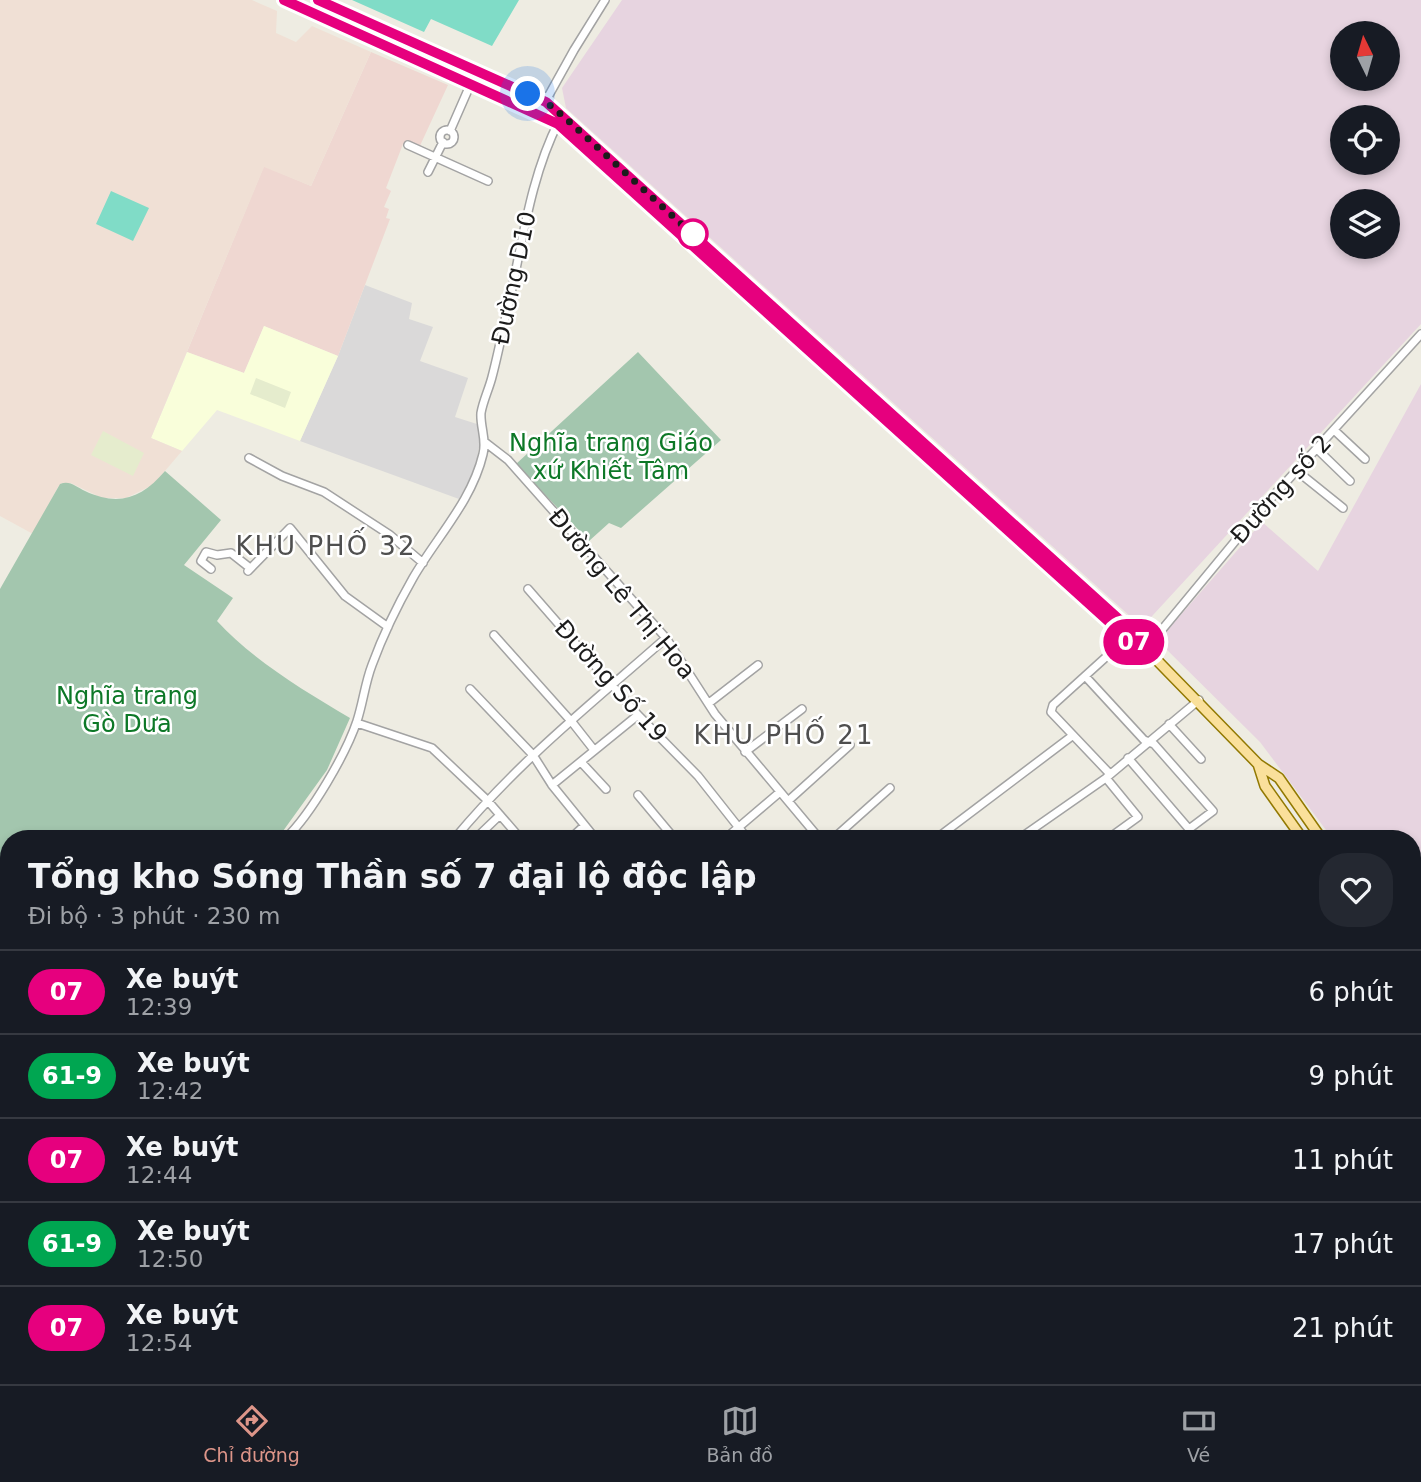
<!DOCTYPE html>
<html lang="vi">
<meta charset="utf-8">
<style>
:root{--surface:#171b24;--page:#242831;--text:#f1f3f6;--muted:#9ea1a6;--line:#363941;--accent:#dd9589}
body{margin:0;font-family:"DejaVu Sans",sans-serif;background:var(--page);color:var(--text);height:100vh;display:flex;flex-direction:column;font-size:26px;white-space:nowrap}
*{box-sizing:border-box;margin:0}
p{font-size:23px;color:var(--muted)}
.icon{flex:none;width:38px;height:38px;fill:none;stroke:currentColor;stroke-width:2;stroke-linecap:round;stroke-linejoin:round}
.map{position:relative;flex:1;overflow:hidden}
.sheet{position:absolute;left:0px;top:830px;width:1421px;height:555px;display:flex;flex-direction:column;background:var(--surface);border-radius:28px 28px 0 0;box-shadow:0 4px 10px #0003}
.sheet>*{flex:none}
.badge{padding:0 14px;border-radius:23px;font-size:24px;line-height:46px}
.needle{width:46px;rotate:355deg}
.controls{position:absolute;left:1330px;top:21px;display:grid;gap:14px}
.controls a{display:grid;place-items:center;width:70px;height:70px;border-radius:50%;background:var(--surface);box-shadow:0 4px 10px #0003;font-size:35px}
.you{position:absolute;width:35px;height:35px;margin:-18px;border:5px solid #fff;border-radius:50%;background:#1a73e8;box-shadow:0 0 0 10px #1a73e833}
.map>.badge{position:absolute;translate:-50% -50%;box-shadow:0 0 0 4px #fff}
.round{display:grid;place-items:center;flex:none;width:74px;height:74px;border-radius:28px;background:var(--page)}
.headline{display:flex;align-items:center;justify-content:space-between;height:119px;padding:0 28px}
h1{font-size:33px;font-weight:700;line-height:52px}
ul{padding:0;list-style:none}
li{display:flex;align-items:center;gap:21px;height:84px;padding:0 28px;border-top:2px solid var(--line)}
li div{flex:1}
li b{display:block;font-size:26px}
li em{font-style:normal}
li .badge{min-width:77px;font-weight:700;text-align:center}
.tab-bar{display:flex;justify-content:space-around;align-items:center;height:98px;border-top:2px solid var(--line);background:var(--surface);font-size:19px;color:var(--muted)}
.tab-bar a{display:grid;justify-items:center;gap:4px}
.tab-bar .selected{color:var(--accent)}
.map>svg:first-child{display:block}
</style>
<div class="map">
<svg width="1421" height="1384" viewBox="0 0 1421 1384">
<rect width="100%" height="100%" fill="#eeece2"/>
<path fill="#dad9d9" d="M365,285L412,303L409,319L433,327L420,361L468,378L455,417L480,425L481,436L475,469L459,499L300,441L338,356Z
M1421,1056V1227L1412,1232V1060Z"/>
<path fill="#efd7d1" d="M371,52L448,85L418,150L403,144L386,188L391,191L384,207L389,209L386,218L390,219L338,356L264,326L244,373L187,352L264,166L311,186Z"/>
<path fill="#e7d4e0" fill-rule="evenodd" d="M622,0H1421V324L1142,627L566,108L562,88ZM1342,33H1388V79H1342ZM1342,117H1388V163H1342ZM1342,201H1388V247H1342Z
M1421,384V911H1412V838H1332L1260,742L1158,641L1262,522L1318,571Z
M952,1376H1211V1384H956Z"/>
<path fill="#f9feda" d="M264,326L338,356L300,441L217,410L182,451L151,438L187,352L244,373Z"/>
<path fill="#f0e0d5" d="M0,0H252L277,11L276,33L296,42L312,26L371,52L311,186L264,167L151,438L182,451L153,485L126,498H102L71,483H62L58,487L33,534L0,516Z"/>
<path fill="#e5eccd" d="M256,378L291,392L285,408L250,394Z
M103,431L144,453L133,476L91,455Z"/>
<path fill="#9ecc97" d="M9,1191V1343L0,1344V1197Z"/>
<path fill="#a3c6ae" d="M638,352L721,440L621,528L609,523L589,541L516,464Z
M165,471L221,520L184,565L233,598L217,621C254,661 303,690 350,718L327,770L278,838H9V1099L0,1110V589L60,484C70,480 76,487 85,491C119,507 142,498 165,471Z"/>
<path fill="#bef8cc" d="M1412,1171L1420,1172L1421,1190L1412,1197Z"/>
<path fill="#80dcc7" d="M352,0H519L492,46L431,19L424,32Z
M111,191L149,208L133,241L96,224Z"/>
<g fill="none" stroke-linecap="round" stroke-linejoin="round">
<defs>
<path id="minor" d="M539,113L574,50L605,0
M440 137a7 7 0 1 1 14 0a7 7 0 1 1-14 0Z
M450,131L471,83
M408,145L488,181
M428,172L443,142
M1334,430L1365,459
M486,443L508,460L666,638L715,714L819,838
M1317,449L1350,481
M249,458L282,476L324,492L390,535L423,563
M1297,471L1343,508
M211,569L201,561L206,552L217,555L231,553L250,568
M248,571L290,528L345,596L388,627
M528,589L638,715L698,776L747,838
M494,635L570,720
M1146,649L1265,505L1421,334
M1085,676L1144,740L1154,744L1213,811L1189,829L1128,758
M470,689L533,755L552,785L595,838
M709,703L758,665
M572,722L594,750
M357,723L432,748L487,800L520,838
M1169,724L1201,759
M745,752L802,709
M581,762L606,789
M1109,773L1051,712L1053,705L1127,638
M1106,778L1138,817L1109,838
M552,785L638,715
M638,795L674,838
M788,801L850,745
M286,838C311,814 346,754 357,721C363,703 365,683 372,665C383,635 397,606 413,578C436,538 472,501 483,454C487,440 480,427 481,413C483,401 489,389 492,377C497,358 501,339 505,320C521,255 528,181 559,121
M455,838C519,761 591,704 666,638
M476,838L500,815
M571,838L584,826
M726,838L780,792
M834,838L890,788
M937,838L1072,736
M1020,838L1106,778L1199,700
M1412,1056L1421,1122
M0,1125L9,1114
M1412,1164L1421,1155
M1412,1200L1421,1196
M1412,1301L1421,1289
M799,1376L804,1384
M951,1376L954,1384
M1214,1376V1384
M615,1384L626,1376
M771,1384L783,1376
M1326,1384L1340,1376"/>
<path id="major" d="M284,0L558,123L1127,638L1141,646
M318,0L546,102L1133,632L1146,649L1258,764L1279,778L1321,838
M1258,764L1265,786L1302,838"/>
<path id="highway" d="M1412,939L1421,936
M1412,958L1421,955
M1412,968L1421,964
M1412,980L1421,977
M1412,989L1421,985
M1412,1004L1421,999
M415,1384L436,1376
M436,1384L455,1376
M465,1384L485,1376
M487,1384L507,1376"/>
</defs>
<use href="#minor" stroke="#a3a3a3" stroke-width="10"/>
<use href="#major" stroke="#927902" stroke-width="12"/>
<use href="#highway" stroke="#d42646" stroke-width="14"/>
<use href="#minor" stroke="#fff" stroke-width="7"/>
<use href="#major" stroke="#fae09b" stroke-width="9"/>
<use href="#highway" stroke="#e48a8d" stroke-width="10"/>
</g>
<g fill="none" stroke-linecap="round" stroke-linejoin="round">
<defs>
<path id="line" d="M284,0L558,124L1127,638L1146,649L1133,632L546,102L318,0"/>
</defs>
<use href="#line" stroke="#fff" stroke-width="16"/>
<use href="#line" stroke="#e6007e" stroke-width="10"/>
<path stroke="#1c1c1c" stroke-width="7" stroke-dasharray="0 12.6" d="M528,94L546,102L563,116L699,240L693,234"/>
</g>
<circle fill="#fff" stroke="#e6007e" stroke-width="3.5" cx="693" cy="234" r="14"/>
<g text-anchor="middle" stroke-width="5" stroke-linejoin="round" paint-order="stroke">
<g font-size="24" fill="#1c1c1c" stroke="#fff">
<text transform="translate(514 278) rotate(-78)" y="8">Đường D10</text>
<text transform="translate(1281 489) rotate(-48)" y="8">Đường số 2</text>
<text transform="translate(622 594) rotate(50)" y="8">Đường Lê Thị Hoa</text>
<text transform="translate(611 681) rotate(48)" y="8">Đường Số 19</text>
</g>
<g font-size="24" fill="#0d7827" stroke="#fff">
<text x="611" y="451">Nghĩa trang Giáo<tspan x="611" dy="28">xứ Khiết Tâm</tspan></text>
<text x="127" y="704">Nghĩa trang<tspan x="127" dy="28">Gò Dưa</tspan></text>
</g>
<g font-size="26" letter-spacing="2" fill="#4f4f4f" stroke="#fff">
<text x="326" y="555">KHU PHỐ 32</text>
<text x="784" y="744">KHU PHỐ 21</text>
</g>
</g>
</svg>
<div class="controls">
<a><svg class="needle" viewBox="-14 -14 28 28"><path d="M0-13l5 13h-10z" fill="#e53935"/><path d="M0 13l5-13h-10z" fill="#9ea1a6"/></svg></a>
<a><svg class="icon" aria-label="locate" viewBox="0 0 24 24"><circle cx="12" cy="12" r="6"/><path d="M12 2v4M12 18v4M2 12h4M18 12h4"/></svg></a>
<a><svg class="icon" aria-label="layers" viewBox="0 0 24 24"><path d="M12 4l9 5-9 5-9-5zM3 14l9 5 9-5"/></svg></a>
</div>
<div class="you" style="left:528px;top:94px"></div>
<b class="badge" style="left:1134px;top:642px;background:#e6007e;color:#fff">07</b>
<section class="sheet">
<div class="headline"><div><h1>Tổng kho Sóng Thần số 7 đại lộ độc lập</h1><p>Đi bộ · 3 phút · 230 m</p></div><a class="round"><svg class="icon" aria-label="heart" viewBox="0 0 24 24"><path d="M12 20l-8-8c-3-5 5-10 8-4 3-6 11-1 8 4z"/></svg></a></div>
<ul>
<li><span class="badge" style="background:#e6007e;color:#fff">07</span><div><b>Xe buýt</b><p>12:39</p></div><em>6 phút</em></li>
<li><span class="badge" style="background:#00a651;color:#fff">61-9</span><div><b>Xe buýt</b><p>12:42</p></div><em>9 phút</em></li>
<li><span class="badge" style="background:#e6007e;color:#fff">07</span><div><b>Xe buýt</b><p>12:44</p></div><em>11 phút</em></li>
<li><span class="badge" style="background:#00a651;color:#fff">61-9</span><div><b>Xe buýt</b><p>12:50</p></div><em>17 phút</em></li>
<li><span class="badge" style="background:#e6007e;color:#fff">07</span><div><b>Xe buýt</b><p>12:54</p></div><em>21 phút</em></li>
</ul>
</section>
</div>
<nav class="tab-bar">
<a class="selected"><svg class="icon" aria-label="directions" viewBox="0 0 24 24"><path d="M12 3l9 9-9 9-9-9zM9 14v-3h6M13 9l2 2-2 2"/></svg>Chỉ đường</a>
<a><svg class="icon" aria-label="map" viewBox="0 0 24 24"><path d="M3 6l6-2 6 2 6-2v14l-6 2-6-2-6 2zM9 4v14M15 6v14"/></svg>Bản đồ</a>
<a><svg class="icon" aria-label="tickets" viewBox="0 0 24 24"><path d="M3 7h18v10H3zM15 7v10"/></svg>Vé</a>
</nav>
